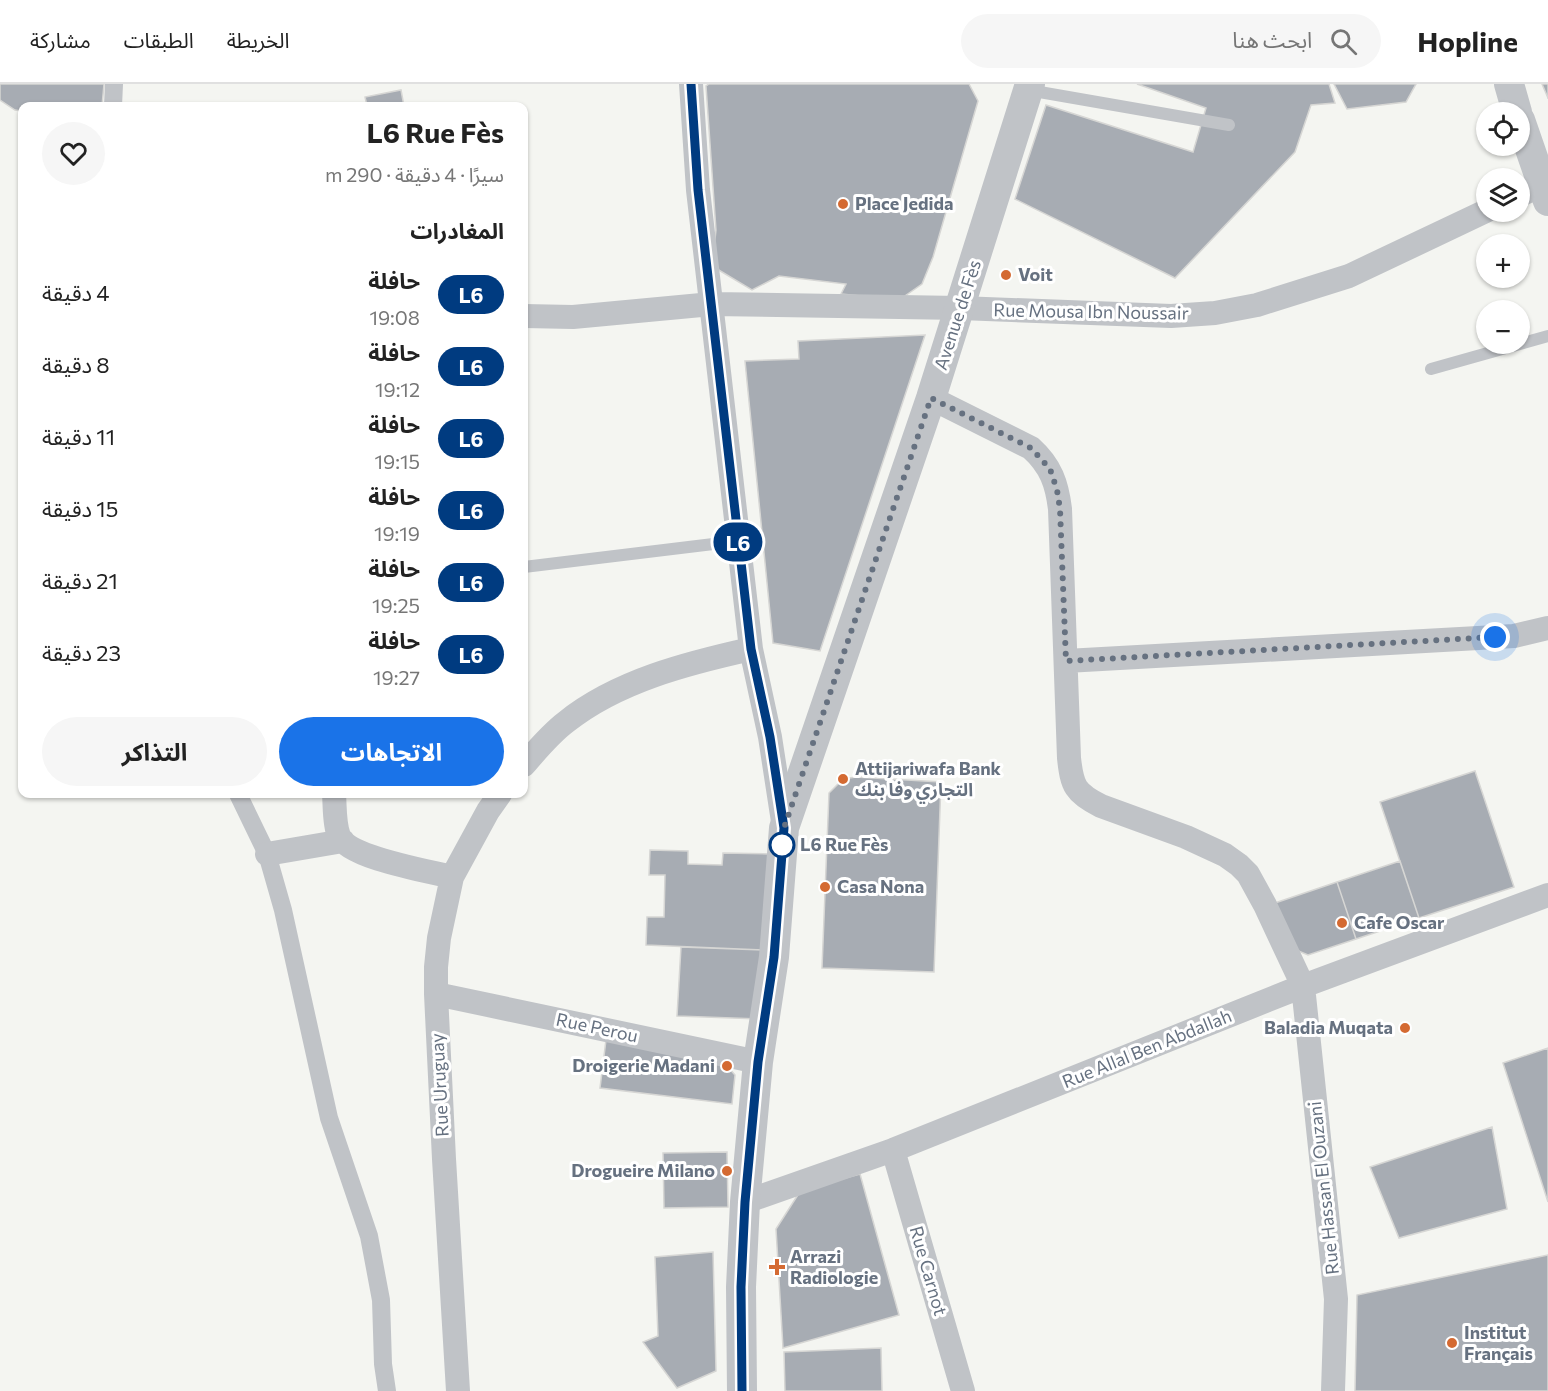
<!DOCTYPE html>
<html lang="ar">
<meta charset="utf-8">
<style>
:root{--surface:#fff;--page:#f6f6f6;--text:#222;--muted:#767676;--line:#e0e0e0;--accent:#1a73e8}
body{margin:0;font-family:Commissioner,"Noto Sans Arabic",sans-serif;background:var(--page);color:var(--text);direction:rtl;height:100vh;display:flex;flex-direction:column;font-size:22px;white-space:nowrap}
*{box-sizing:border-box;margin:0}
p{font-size:20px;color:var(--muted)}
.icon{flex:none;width:33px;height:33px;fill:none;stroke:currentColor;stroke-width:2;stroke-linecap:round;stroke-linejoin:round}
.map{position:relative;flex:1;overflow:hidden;direction:ltr}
.sheet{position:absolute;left:18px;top:18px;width:510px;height:696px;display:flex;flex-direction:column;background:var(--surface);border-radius:12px;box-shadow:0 2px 4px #0004;direction:rtl}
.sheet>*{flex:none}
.badge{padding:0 12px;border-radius:20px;font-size:21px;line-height:39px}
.controls{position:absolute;left:1476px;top:18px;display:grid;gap:12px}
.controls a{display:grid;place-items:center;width:54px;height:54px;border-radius:50%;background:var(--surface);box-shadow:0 2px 4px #0004;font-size:30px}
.you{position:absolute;width:30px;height:30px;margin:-15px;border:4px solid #fff;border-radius:50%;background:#1a73e8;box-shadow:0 0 0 9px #1a73e833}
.map>.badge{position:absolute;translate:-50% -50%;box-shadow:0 0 0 3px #fff}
h2{padding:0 24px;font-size:22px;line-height:54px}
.round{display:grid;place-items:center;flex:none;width:63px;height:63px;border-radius:32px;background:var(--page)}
.overview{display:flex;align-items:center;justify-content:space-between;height:102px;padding:0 24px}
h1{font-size:28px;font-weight:700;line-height:45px}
.button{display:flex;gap:12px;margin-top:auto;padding:12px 24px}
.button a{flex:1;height:69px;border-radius:36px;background:var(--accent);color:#fff;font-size:24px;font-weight:700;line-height:69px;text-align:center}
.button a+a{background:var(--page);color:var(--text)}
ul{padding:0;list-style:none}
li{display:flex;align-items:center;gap:18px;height:72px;padding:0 24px}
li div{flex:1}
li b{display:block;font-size:22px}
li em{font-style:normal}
li .badge{min-width:66px;font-weight:700;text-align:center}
header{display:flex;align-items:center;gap:36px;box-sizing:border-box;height:84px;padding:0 30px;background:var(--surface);border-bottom:2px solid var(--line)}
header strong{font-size:28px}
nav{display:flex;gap:33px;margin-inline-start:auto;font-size:21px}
.search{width:420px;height:54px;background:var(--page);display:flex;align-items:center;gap:15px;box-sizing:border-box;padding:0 21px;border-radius:33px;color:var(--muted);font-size:22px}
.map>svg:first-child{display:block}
</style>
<header>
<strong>Hopline</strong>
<div class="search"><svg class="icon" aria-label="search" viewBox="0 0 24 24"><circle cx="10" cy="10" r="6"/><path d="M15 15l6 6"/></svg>ابحث هنا</div>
<nav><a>الخريطة</a><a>الطبقات</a><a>مشاركة</a></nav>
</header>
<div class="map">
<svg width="1548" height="1307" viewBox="0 0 1548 1307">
<rect width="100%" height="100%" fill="#f4f5f1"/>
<path fill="#a7acb3" stroke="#d6d6d4" stroke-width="1.5" d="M0,0H104L102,22H22V27L15,26L0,16Z
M709,0H969L978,17L933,173L922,200L899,216L841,210L846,200L779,192L752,206L712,182L716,146L706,2Z
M1137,0H1329L1335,19L1311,21L1295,68L1175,194L1015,115L1046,21L1193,68L1206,24Z
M1334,0H1416L1406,18L1347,25Z
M1542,0H1548V15V14Z
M401,6L404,22H367L365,13Z
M925,251L820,567L773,559L745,277L799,275L798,257Z
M1475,687L1514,803L1419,834L1380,718Z
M856,693L941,698L934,888L822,884L829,709L843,695Z
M650,766L688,767V780L722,781L723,769L770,770L763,866L646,861L647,833H664L665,791H649Z
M1400,777L1419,834L1356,855L1337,798Z
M1337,798L1356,855L1308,871L1296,866L1272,820Z
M681,863L763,866L760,935L677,932Z
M606,956L727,982L735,991L732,1020L600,1004Z
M1548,964V1118L1503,979Z
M1492,1043L1507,1125L1399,1154L1370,1083Z
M727,1068L728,1123L664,1124L663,1069Z
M860,1090L899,1231L783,1264L776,1145L801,1106Z
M713,1168L716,1287L677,1304L643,1258L658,1252L655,1173Z
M1548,1171V1307H1355L1357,1211Z
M881,1264L882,1307H785L784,1268Z"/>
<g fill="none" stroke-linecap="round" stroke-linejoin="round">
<path stroke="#c0c3c7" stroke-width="12" d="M1028,6L1229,41
M1431,285L1548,252
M524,483L738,457"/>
<path stroke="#c0c3c7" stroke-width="18" d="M113,22L114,0
M238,710L267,770L283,826L329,1034L369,1152L381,1216L383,1280L387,1307"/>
<path stroke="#c0c3c7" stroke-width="24" d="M691,0L698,106L751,565L770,653L784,744
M1520,111L1548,98
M524,232L573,233L712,220L960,224L1171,232L1215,229L1257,221L1349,192L1486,127
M931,314L1031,364C1051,382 1057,400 1060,425L1069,674C1072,702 1075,709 1101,722L1186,753L1225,771L1239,781L1248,790L1265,821L1303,902L1336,1215L1333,1307
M1066,577L1514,552L1548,544
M524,681C537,666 550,650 566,638C617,597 688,579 751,565
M334,710C335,722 334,740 339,752C349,774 428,787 452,793
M267,770L343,757
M436,910L758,978
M893,1066L963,1307
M745,1118L893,1066L1303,902L1548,811
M458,1307L444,1075L436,910V883L439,854L452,793L488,727L500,710"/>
<path stroke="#c0c3c7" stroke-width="30" d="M1509,0L1517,28
M1520,36L1548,117
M742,1307L741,1203L745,1118L758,978L774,873L784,744L931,314L1030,0"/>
</g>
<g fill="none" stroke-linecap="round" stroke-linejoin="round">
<defs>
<path id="line" d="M691,0L698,106L751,565L770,653L784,744L774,873L758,978L745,1118L741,1203L742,1307"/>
</defs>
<use href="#line" stroke="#fff" stroke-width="14"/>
<use href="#line" stroke="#003b80" stroke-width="9"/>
<path stroke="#667180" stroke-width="6" stroke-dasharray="0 10.8" d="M782,761V767L784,744L931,314L1031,364L1050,385L1057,406L1060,425L1066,577L1495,553"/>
</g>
<g fill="#d46a32" stroke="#fff" stroke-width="2">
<circle cx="843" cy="120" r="6"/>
<circle cx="1006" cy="191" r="6"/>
<circle cx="843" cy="695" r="6"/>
<circle cx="825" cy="803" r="6"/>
<circle cx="1342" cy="839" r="6"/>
<circle cx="1405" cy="944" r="6"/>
<circle cx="727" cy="982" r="6"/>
<circle cx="727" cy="1087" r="6"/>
<path d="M774 1174h6v6h6v6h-6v6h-6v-6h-6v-6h6z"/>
<circle cx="1452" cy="1259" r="6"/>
</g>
<circle fill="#fff" stroke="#003b80" stroke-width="3" cx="782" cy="761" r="12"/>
<g text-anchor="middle" stroke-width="6" stroke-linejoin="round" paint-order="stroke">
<g font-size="18" font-weight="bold" fill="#667180" stroke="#fff" text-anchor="start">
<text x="855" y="126">Place Jedida</text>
<text x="1018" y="197">Voit</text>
<text x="855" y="691">Attijariwafa Bank<tspan x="855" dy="21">التجاري وفا بنك</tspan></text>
<text x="837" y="809">Casa Nona</text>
<text x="1354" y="845">Cafe Oscar</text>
<text x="1393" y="950" text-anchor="end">Baladia Muqata</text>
<text x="715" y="988" text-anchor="end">Droigerie Madani</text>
<text x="715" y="1093" text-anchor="end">Drogueire Milano</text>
<text x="790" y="1179">Arrazi<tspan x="790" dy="21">Radiologie</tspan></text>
<text x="1464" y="1255">Institut<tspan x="1464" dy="21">Français</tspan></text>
</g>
<g font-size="18" fill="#667180" stroke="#fff">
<text transform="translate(1091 228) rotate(1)" y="6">Rue Mousa Ibn Noussair</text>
<text transform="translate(958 231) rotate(-72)" y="6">Avenue de Fès</text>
<text transform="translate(597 944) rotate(12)" y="6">Rue Perou</text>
<text transform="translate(1147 965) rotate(-22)" y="6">Rue Allal Ben Abdallah</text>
<text transform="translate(440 1001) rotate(-93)" y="6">Rue Uruguay</text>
<text transform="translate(1324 1104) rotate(-96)" y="6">Rue Hassan El Ouzani</text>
<text transform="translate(928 1187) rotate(74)" y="6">Rue Carnot</text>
</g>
<g font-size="18" font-weight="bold" fill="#667180" stroke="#fff" text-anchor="start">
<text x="800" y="767">L6 Rue Fès</text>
</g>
</g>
</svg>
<div class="controls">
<a><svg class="icon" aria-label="locate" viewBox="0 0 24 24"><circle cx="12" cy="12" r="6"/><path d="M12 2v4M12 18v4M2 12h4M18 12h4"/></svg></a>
<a><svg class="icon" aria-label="layers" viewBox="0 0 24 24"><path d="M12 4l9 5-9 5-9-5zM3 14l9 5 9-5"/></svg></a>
<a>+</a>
<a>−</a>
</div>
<div class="you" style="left:1495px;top:553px"></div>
<b class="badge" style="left:738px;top:458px;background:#003b80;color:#fff">L6</b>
<section class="sheet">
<div class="overview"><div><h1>L6 Rue Fès</h1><p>سيرًا · 4 دقيقة · 290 m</p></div><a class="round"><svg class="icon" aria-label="heart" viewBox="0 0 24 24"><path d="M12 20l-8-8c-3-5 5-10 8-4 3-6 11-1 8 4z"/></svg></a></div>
<h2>المغادرات</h2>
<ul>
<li><span class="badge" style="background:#003b80;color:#fff">L6</span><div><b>حافلة</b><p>19:08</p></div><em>4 دقيقة</em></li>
<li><span class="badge" style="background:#003b80;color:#fff">L6</span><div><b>حافلة</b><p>19:12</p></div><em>8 دقيقة</em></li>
<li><span class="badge" style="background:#003b80;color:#fff">L6</span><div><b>حافلة</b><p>19:15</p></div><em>11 دقيقة</em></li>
<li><span class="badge" style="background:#003b80;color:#fff">L6</span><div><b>حافلة</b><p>19:19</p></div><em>15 دقيقة</em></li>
<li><span class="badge" style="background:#003b80;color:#fff">L6</span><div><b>حافلة</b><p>19:25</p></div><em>21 دقيقة</em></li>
<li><span class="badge" style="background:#003b80;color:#fff">L6</span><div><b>حافلة</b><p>19:27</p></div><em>23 دقيقة</em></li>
</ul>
<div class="button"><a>الاتجاهات</a><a>التذاكر</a></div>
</section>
</div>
